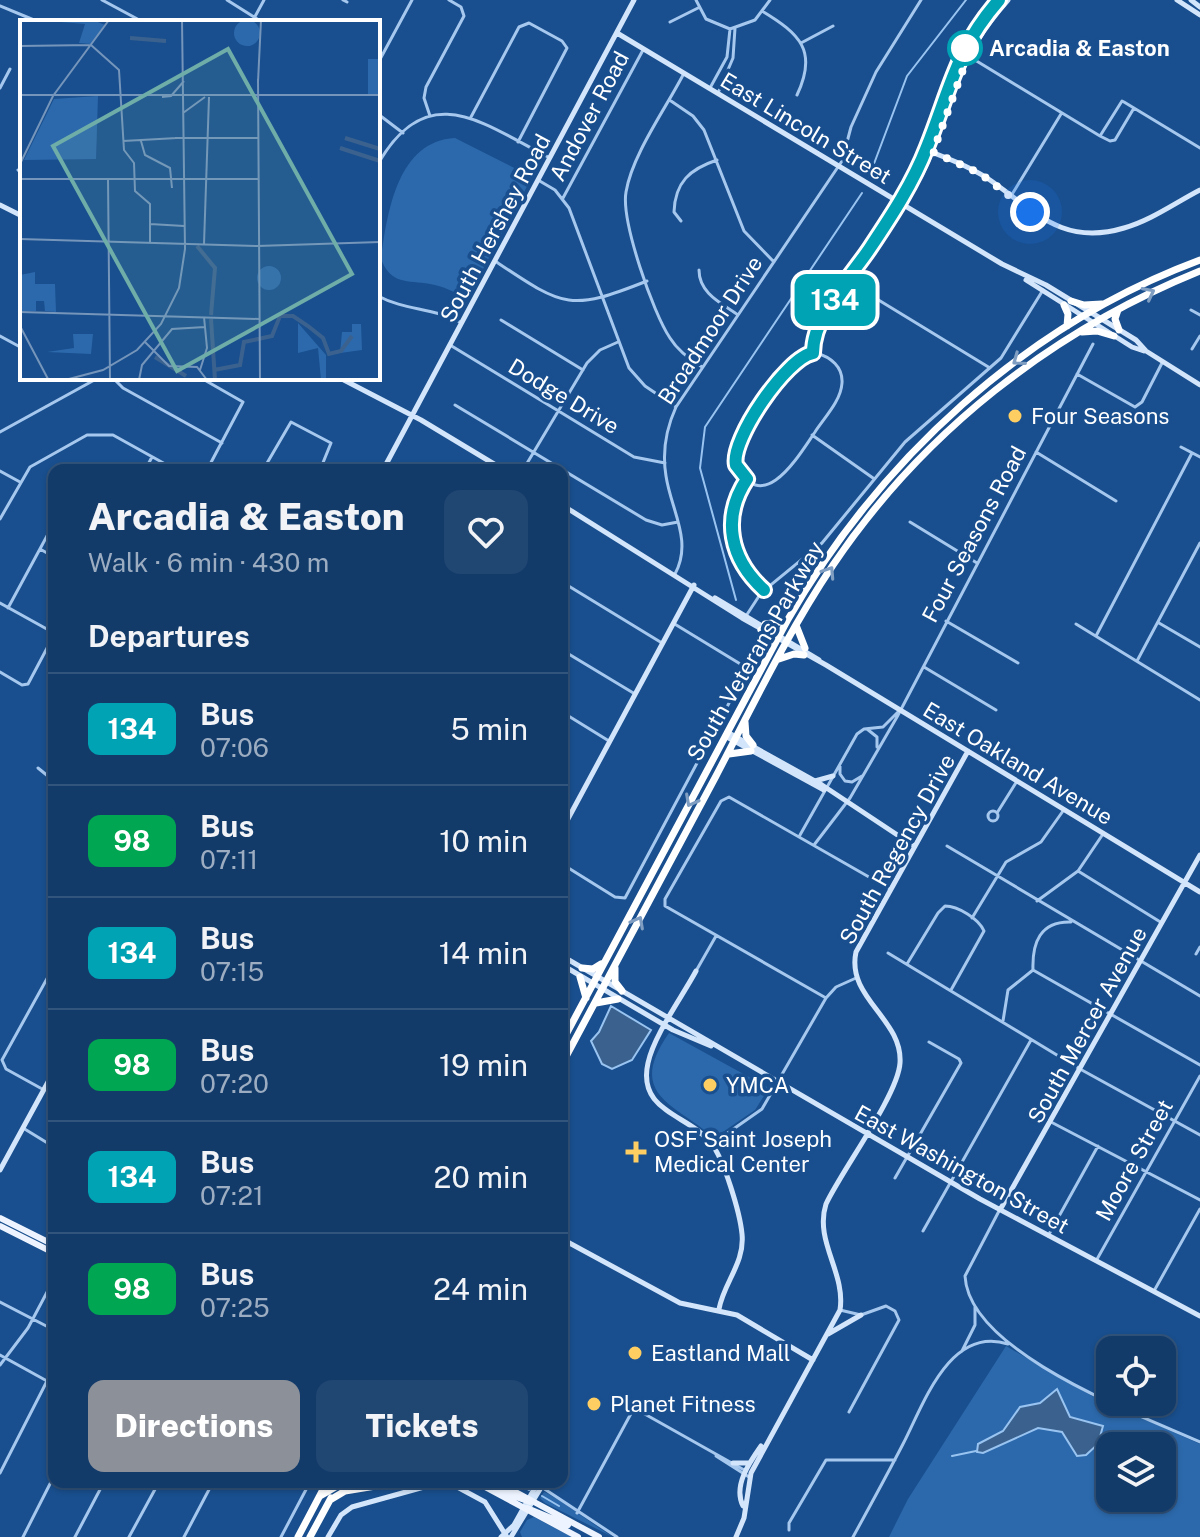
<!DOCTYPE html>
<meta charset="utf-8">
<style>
:root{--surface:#133b6a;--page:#204672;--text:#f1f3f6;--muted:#9dadc1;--line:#32557e;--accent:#8c9099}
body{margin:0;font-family:"Public Sans",sans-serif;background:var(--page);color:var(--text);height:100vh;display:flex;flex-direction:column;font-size:30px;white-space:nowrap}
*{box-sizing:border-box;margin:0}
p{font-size:26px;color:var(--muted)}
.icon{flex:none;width:44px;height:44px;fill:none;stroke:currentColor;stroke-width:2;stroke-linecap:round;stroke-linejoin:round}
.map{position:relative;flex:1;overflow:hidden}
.side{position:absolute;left:48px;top:464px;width:520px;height:1024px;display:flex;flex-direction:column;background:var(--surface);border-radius:16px;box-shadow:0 2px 6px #0004,0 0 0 2px var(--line)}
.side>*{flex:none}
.badge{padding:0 16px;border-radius:12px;font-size:28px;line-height:52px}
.tools{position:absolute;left:1096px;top:1336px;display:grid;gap:16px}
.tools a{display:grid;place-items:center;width:80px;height:80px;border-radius:16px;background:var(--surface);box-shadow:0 2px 6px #0004,0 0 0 2px var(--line);font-size:40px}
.you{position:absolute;width:40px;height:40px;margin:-20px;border:6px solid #fff;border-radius:50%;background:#1a73e8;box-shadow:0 0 0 12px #1a73e833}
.map>.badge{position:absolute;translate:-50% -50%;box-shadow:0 0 0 4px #fff}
h2{padding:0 40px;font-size:30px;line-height:72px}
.round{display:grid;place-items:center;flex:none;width:84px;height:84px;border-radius:16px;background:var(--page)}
.head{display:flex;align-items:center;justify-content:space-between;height:136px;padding:0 40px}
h1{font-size:38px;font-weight:800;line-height:60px}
.action{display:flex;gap:16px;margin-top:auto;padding:16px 40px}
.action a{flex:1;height:92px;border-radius:16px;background:var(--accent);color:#fff;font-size:32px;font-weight:800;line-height:92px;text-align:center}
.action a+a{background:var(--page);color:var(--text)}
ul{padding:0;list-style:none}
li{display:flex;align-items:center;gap:24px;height:112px;padding:0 40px;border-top:2px solid var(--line)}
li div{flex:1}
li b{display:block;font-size:30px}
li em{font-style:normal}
li .badge{min-width:88px;font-weight:700;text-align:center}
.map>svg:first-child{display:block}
</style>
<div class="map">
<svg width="1200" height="1537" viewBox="0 0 1200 1537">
<rect width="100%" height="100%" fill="#194f8e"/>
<path fill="#2c69ac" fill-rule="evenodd" d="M455,138L532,177L467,299C455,292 443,286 430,284C407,280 391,285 381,259C387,214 397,141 455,138Z
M669,1033L769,1088L755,1110L714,1138C676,1104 625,1096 669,1033Z
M1006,1346L1092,1396L1200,1444V1537H889L908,1499ZM1110,1446H1162V1498H1110Z
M544,1492C554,1495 598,1528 613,1537L545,1503L540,1498Z
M534,1517L536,1518L572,1537H522L520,1532L527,1520Z"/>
<path fill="#3b628f" stroke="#99c4f1" stroke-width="2" d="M611,1006L651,1030L632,1060L612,1069L602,1064L591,1041L599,1032Z
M1057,1389L1070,1417L1103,1426L1098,1444L1086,1455L1077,1456L1062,1432L1038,1428L983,1453L977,1452L978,1444L1003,1431L1020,1407L1040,1403Z"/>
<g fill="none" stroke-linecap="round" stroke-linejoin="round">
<path stroke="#99c4f1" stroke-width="2" d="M869,177L907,76L966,0
M736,600L700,468L705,427L862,193
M952,1456L976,1451
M515,1482L529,1490
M542,1496L559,1506"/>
<path stroke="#a6c8ee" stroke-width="3" d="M102,0L143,22
M227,0L262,22
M343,0L347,2
M696,0L706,19L730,29L755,20L770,0
M0,6L34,20
M762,11C800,34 818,51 797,95
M252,22L264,0
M670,22L698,8
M801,43L833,26
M970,57L1100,136
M378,63L412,0
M683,75C666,108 632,155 626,192C621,221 653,313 670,338C678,351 689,359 702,367
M0,88L10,69
M710,88L727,57L730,29
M718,93L733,58L735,28
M671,101L693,116L704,130L744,231L774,262
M1134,108L1115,140L1110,141L1100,136L1122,101L1124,102L1200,148
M378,114L403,133
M430,116L424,98L426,87L464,16L461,7L449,0
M471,117L519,27L529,23L562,41L567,48L518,142
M378,164C428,76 485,125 550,158
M18,170L22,173
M538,180L555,190L569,208L629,368L645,386L676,407
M1011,196L1061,114
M563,198L643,50
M681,221L674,212C675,182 690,169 717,160
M495,261C564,307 569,312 647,281
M699,270C699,293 721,303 738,315
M849,282L990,368
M378,296C406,311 433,307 462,323
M1191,310L1200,315
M501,320L583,370
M0,336L22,348
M450,345L634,457L665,463
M1192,349L1200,336
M813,353L819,323L900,204
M816,353C831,357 843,367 842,383C841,401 824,418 815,432C799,455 763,518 736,465L737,443L791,364L803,355Z
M1077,374L1135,407L1142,402L1162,363
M113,378L123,388L222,443
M201,378L243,402L207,470
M455,405L646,520L662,525L678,522
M0,432L98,378
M812,435L873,478
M1181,447L1200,457
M1036,452L1116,501
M145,470L152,457
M263,470L291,422L331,443L320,470
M523,470L587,363L600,350L618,342
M0,471L20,482
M747,480C720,519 731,560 764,590
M0,519L30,467L87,435H113L176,470
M910,522L977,563
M40,549L54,557
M675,574C693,541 671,510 666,476C662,452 666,429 676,407L842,161L851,127L876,72L921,0
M562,582L662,643
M0,603L54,633
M8,608L54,523
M746,616L761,593L822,543L905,442L1001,358L1043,290
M946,621L1018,663
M1159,623L1200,647
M1076,624L1200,700
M1096,636L1192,453
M562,650L635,694
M1137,661L1200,543
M924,667L996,710
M0,672L22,685L28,684L54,635
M562,712L609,741
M867,729L877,737V747
M840,766V774L845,781L852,782L862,776
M38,768L54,781
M988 816a5 5 0 1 1 10 0a5 5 0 1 1-10 0Z
M997,813L1017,781
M800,835L857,734L864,729L883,727L900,710
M814,845L850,798L897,717L1093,344
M947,846L1200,996
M562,864L615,897L625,898L744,675L742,665L673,623
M1078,871L1162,923
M1037,901L1078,871L1103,834
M972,918L1006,862L1041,842L1063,811
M888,953L1080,1069L1200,1135
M1196,954L1200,947
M907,964L938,913L945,906C958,906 979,919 984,931L951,990
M1033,970L1200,1065
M1033,970C1032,943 1040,921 1071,922
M696,971L716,936
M826,998L665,906V899L721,801L729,797L890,889
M1003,1021L1008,990L1033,970
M44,1090L6,1069L2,1060L54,966
M1051,1122L1200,1200
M23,1128L54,1147
M712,1144L762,1109L826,998L836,987L856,978
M895,1178L961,1063L959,1059L929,1042
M999,1211L965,1276C969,1353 1140,1415 1200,1442
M923,1231L1031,1040
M1048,1236L1098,1146
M1096,1261L1200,1076
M1154,1291L1200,1209
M0,1302L54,1330
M840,1310L861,1315L886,1306L895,1311L899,1320L849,1412
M962,1351L975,1325V1306
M0,1355L47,1381L0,1473
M0,1365L28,1328L54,1279
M716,1456L749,1477
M534,1482L617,1537
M577,1513L634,1408L746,1471
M789,1530V1523L826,1460H895
M23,1537L54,1476
M75,1537L104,1482
M129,1537L159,1482
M184,1537L213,1482
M281,1537L310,1482
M853,1537C870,1506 887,1475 903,1444C923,1406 949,1325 1008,1344"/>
<path stroke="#d3e5fa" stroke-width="5" d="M1177,0L1200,15
M1191,0L1200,7
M617,33L1002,264L1046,285L1136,340L1146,351L1200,385
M926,150C947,158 968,166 987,178C1033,209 1061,247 1124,228C1150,221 1175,203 1200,190
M901,203C907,183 920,166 928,146C949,91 958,47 999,0
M900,204C931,173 937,130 952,91C965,57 984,27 1008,0
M0,205L22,216
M1026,280L1132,347L1144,351
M340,378L421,420L504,470
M383,470L634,0
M562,505L742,618L826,665L1200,892
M715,598L819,660
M727,732L822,785L914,846
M725,736L824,790
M815,781L833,776
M562,830L694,585
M562,956L980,1199L1200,1316
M562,965L673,1030L711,1046
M696,971C682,997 654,1035 648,1063C637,1112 688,1114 711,1143C724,1159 740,1213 742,1234C745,1263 724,1282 719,1309
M0,1170L54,1071
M1000,1210L1200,855
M562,1239L680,1303L737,1315L813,1360
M828,1334L861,1315
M733,1463H749
M448,1482L485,1502L507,1537
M743,1506C733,1486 749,1463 761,1446
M328,1537L341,1515L352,1507L442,1482
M501,1537L514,1525L537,1484
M511,1537L542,1486
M736,1537L744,1518L751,1473L840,1310C846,1273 814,1241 826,1204C842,1170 898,1095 900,1063C903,1019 846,998 856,952L968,751"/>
<path stroke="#edf4ff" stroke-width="6" d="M0,1218L54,1245
M0,1226L54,1253
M476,1482L578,1537
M497,1482L599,1537
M500,1491L530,1502
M527,1508L568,1525"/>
<path stroke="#fff" stroke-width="7" d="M1071,301L1084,305L1102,304
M1064,305L1068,314L1067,326
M1118,310L1115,319L1119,330
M1082,332L1097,331L1114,336
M765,624L787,621
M796,625L805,648
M761,630L768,638L769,653
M779,659L794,654L804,655
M745,722L746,736L753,745
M729,754L751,751
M582,968L593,969L601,964
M615,968V982L622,991
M580,977L586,998
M596,1003L618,999
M562,1042L787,621C879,460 1025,325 1200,260
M562,1064C613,968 664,872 716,776C753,705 788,632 833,565C923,432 1052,331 1200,271
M320,1496L337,1486L383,1482
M330,1500L345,1491L400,1482
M298,1537L327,1482
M310,1537L331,1498"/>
</g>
<defs><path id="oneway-chevron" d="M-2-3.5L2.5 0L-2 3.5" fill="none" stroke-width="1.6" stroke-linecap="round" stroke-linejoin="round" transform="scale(2)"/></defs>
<g stroke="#809ec1">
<use href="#oneway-chevron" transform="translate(1149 293) rotate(-27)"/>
<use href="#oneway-chevron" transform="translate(1018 360) rotate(144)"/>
<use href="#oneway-chevron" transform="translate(829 572) rotate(-57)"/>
<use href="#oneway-chevron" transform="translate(691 801) rotate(118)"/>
<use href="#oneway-chevron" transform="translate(638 922) rotate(-62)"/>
</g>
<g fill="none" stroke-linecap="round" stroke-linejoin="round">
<defs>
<path id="line" d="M764,590C730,559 721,518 747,479L736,465C730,440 787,357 813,353C813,315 850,278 870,248C892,215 913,183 927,147C950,90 956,49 999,0"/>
</defs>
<use href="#line" stroke="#fff" stroke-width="18"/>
<use href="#line" stroke="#00a3b4" stroke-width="12"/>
<path stroke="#fff" stroke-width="8" stroke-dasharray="0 14.4" d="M965,48L962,52L968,56L933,152L981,174L1030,212"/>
</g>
<circle fill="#fff" stroke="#00a3b4" stroke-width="4" cx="965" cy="48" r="16"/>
<g fill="#ffce63" stroke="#194f8e" stroke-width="3">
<circle cx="1015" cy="416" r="8"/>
<circle cx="710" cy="1085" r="8"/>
<path d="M632 1140h8v8h8v8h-8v8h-8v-8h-8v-8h8z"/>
<circle cx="635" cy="1353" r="8"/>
<circle cx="594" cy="1404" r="8"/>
</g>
<g text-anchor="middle" stroke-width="7" stroke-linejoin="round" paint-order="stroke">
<g font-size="22" font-weight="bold" fill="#fff" stroke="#194f8e" text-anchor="start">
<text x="989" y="56">Arcadia &amp; Easton</text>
</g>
<g font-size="22" fill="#fff" stroke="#194f8e">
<text transform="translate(589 116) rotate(-62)" y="8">Andover Road</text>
<text transform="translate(806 128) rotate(31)" y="8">East Lincoln Street</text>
<text transform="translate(495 228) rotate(-62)" y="8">South Hershey Road</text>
<text transform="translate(710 330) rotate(-57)" y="8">Broadmoor Drive</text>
<text transform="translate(564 396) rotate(31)" y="8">Dodge Drive</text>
<text transform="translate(974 534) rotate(-62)" y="8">Four Seasons Road</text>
<text transform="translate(755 651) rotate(-60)" y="8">South Veterans Parkway</text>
<text transform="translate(1018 763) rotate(31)" y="8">East Oakland Avenue</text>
<text transform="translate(897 849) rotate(-61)" y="8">South Regency Drive</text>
<text transform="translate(1087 1025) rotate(-61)" y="8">South Mercer Avenue</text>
<text transform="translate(1134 1160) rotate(-61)" y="8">Moore Street</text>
<text transform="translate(962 1169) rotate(29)" y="8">East Washington Street</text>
</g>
<g font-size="22" fill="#fff" stroke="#194f8e" text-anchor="start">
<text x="1031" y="424">Four Seasons</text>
<text x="726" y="1093">YMCA</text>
<text x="654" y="1147">OSF Saint Joseph<tspan x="654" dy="25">Medical Center</tspan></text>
<text x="651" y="1361">Eastland Mall</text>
<text x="610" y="1412">Planet Fitness</text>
</g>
</g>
<g transform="translate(20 20)">
<rect width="360" height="360" fill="#194f8e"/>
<path d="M17,0H73L85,5L71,24L59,23L65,4ZM214 13a13 13 0 1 1 26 0a13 13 0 1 1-26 0ZM348,39H360V74H348ZM78,76L76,139L4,140L34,79ZM237 258a12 12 0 1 1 24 0a12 12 0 1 1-24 0ZM15,252V264H35L36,292L25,291L24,281H16V291H0V255ZM278,303L306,335V360H301L298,328L278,333ZM332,304H341L342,330L320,333L322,312H332ZM53,314H73L71,334L27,332L54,328Z" fill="#2c69ac"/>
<path fill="none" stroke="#3b628f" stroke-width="4" d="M110,18L146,21M325,118L360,129M320,128L360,141M177,226L195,248L191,295M191,299L195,360M135,337L166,356M194,350L220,345L224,322L252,316L260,296H273L288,306L303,318L309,334L321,331L332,316"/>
<path fill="none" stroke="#7595bb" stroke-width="2" d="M284,0L360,1M71,25L99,50L104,130L114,143L115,171L130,184V222M0,26L71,25M238,59L240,360M238,62L241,0M0,75H360M142,77L151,76L164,61M163,93L185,77M155,118H238M103,121L157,118M121,121L125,135L150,148L152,168M0,144L33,76L89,0M88,158L90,360M0,159H238M130,204L164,206M0,219L237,226L360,222M184,224L189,77M0,292L239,299M0,306L28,359M125,322L149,346L177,347L187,360M180,350L187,328L184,297M45,360L83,350L117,330L141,304L159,268L165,229L162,0M119,360L122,345L152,309L185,307"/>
<path fill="#6fada8" fill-opacity="0.15" stroke="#6fada8" stroke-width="4" d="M208,29L332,254L157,351L33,126Z"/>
<rect width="360" height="360" fill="none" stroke="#fff" stroke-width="4"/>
</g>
</svg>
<div class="tools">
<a><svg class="icon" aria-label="locate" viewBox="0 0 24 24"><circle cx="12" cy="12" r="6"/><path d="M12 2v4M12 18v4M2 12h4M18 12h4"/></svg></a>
<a><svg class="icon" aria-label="layers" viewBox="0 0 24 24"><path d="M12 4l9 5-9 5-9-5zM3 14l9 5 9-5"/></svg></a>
</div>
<div class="you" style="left:1030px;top:212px"></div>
<b class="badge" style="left:835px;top:300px;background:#00a3b4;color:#fff">134</b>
<section class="side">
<div class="head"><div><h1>Arcadia &amp; Easton</h1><p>Walk · 6 min · 430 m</p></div><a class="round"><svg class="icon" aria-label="heart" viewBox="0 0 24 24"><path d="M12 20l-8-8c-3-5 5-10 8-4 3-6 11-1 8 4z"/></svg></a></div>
<h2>Departures</h2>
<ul>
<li><span class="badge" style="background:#00a3b4;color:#fff">134</span><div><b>Bus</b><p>07:06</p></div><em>5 min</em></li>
<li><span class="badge" style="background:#00a651;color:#fff">98</span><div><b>Bus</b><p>07:11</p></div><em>10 min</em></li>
<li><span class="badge" style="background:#00a3b4;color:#fff">134</span><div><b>Bus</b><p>07:15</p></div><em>14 min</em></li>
<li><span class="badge" style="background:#00a651;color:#fff">98</span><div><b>Bus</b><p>07:20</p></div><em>19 min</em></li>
<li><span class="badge" style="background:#00a3b4;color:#fff">134</span><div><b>Bus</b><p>07:21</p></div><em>20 min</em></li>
<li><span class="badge" style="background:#00a651;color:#fff">98</span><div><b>Bus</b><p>07:25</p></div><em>24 min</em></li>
</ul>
<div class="action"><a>Directions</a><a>Tickets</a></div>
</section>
</div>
